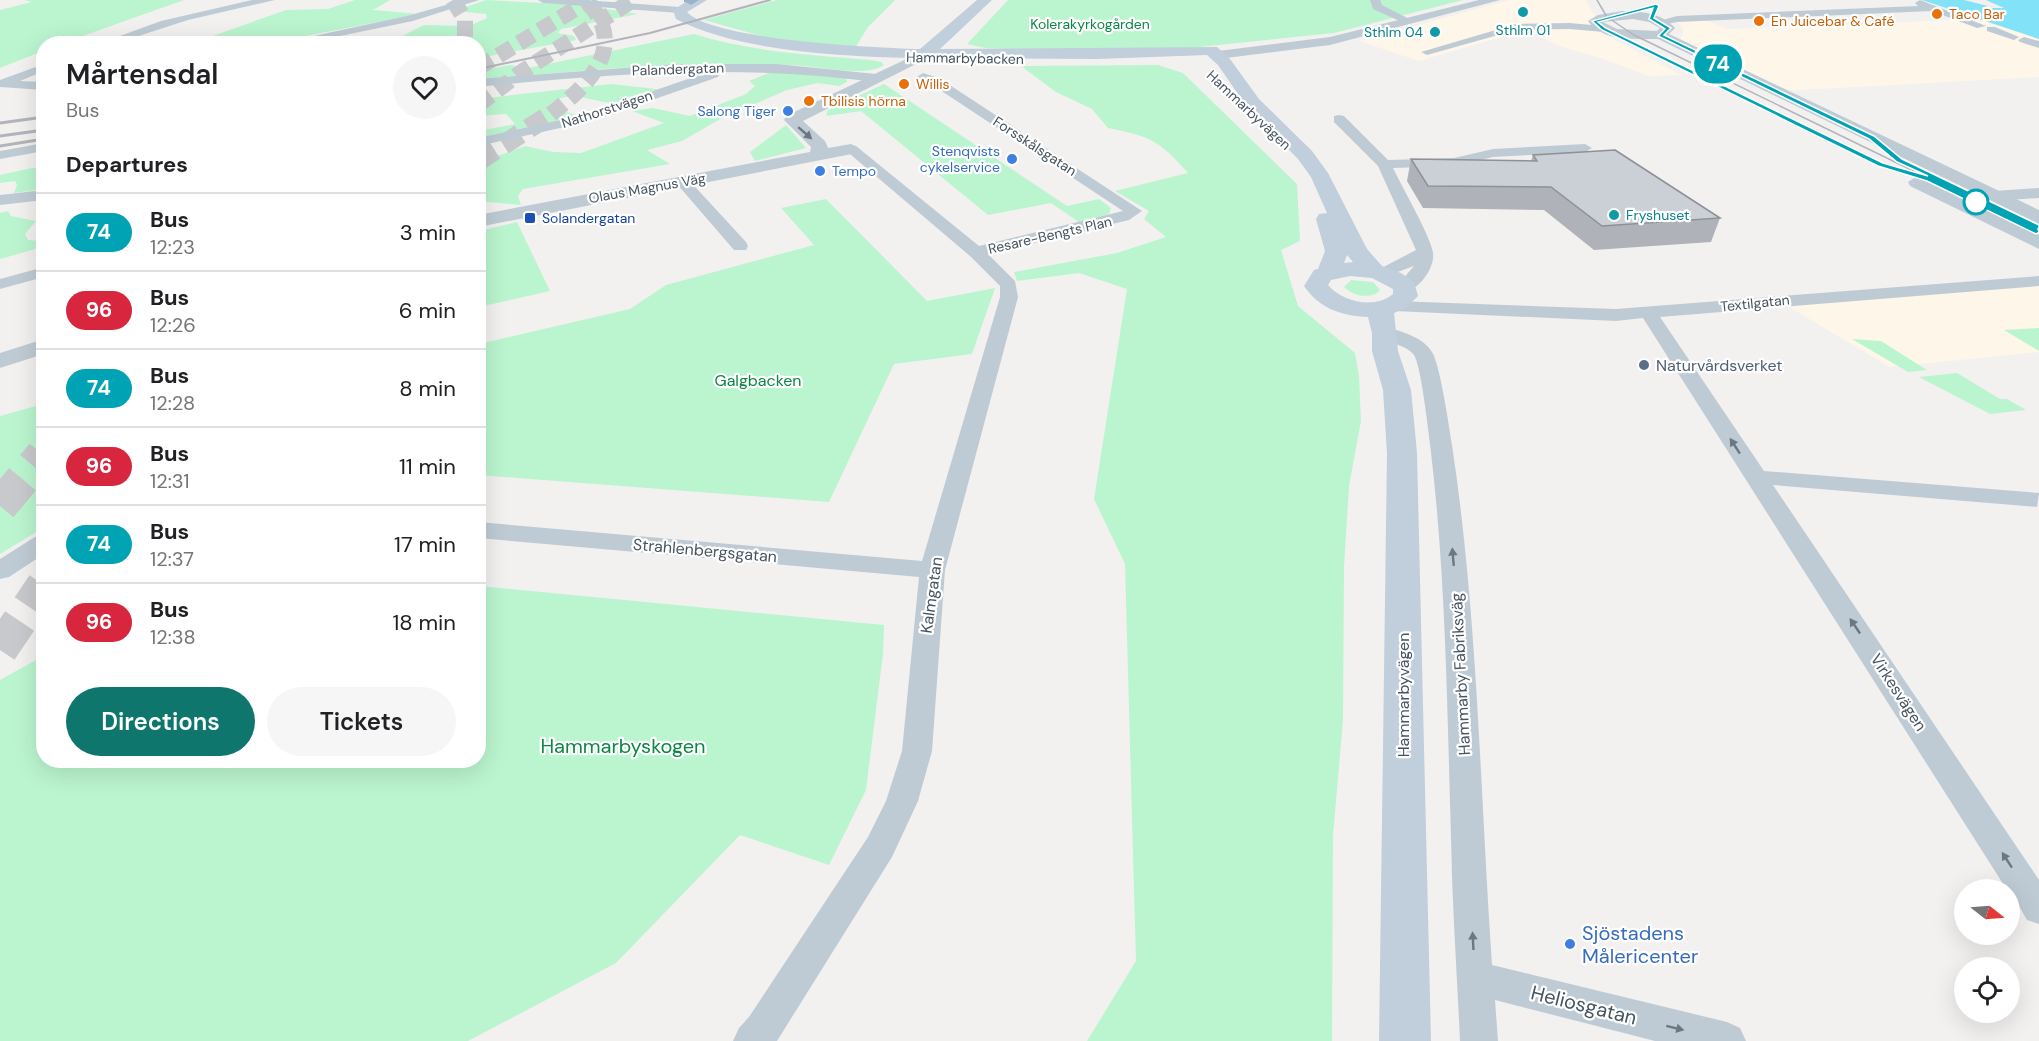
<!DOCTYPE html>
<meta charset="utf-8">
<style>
:root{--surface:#fff;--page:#f6f6f6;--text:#202124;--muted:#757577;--line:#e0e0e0;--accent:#0f766e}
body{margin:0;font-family:"DM Sans",sans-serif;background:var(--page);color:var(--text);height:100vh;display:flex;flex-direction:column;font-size:22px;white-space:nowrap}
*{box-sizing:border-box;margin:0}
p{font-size:20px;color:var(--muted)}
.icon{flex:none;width:33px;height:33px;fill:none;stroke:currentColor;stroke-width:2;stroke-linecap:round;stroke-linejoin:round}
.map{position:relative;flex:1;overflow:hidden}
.drawer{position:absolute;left:36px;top:36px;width:450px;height:732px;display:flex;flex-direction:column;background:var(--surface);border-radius:24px;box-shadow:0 6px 24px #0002}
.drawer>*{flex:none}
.badge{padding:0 12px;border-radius:20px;font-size:21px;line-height:39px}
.needle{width:39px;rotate:107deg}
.buttons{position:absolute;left:1954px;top:879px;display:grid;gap:12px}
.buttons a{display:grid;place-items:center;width:66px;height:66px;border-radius:50%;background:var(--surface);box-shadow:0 6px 24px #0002;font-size:30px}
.map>.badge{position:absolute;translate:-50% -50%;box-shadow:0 0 0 3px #fff}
h2{padding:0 30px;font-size:22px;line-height:54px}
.round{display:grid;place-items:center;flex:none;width:63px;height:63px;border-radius:32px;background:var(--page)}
.head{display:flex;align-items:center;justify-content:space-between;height:102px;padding:0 30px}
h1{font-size:28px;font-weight:600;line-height:45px}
.primary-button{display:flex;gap:12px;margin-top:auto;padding:12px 30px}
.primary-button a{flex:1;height:69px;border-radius:36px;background:var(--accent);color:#fff;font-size:24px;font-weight:600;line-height:69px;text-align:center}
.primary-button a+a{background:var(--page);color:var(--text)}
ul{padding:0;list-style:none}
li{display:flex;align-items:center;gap:18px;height:78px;padding:0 30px;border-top:2px solid var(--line)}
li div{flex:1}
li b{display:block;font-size:22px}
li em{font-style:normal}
li .badge{min-width:66px;font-weight:700;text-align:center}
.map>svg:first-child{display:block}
</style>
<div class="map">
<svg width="2039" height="1041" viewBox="0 0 2039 1041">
<rect width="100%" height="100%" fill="#f3f0f0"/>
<path fill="#fef7e9" d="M1510,0H1585L1595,16L1589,19L1598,31L1681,75L1648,76L1601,58L1563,47L1525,30L1419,61L1359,41Z
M1701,18L1727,29L1978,19L2039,39V77L1781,91L1678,40L1683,35V29L1676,20Z
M2039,277V352L1890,367L1776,299Z"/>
<path fill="#baf5cf" d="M25,0H184L63,43L44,44L43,51L0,68V10L32,2Z
M355,0H390L373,10L419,14L269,43L190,44L286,10L328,9Z
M486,0L582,5L638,14L561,29L558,33L574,36L576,40L479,58L478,44H386L424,25L469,26L487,18L486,14L455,11Z
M777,0H895L868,27L855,48L765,37L704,20Z
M1008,0H1463L1334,33L1179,49L1069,51L985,48L967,44Z
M694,34C752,52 811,55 871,60L881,62L884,65C866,78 817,66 794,65C689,61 583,69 479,81V71L510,65L528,68Z
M1158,65L1183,73L1297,184L1300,241L1281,250L1298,306L1355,353L1359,376L1361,421L1349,486L1344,567L1343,720L1333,836L1332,1041H1087L1136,961L1125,564L1094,499L1127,289L1079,273L1017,281L1014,272L1117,253L1166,237L1144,219L1149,211L1115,191L1188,173C1160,141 1150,136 1108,128L1092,109L1056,92L1021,66Z
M774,71L846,77L847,82L839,86L818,83L787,90L722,118L682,141L647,150L670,164L523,189L518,196L521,205L479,201L478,163L525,146L553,152L581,153L664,123L632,111L653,108L690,116L746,94L755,86L749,81Z
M611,84L657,89C645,94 625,105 611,103C589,101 567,88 548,106L579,116L479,138V131L515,124L506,114L479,116L478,99Z
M884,84L1067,206L1099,199L1111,208L1109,214L1079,222L1051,203L988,215L861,111L826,116L828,110Z
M786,125L806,148L755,161L750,152Z
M32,168H43V189L14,193L17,185L15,181L0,183V175Z
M826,199L927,301L995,288L972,354L894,364L829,502L479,475V344L630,309L666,285L814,245L781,208Z
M8,211L11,216L36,221L25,234L28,240L42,241L43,247L0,259V213Z
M517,222L550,291L479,307V231Z
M1351,280L1373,282L1380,290C1372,300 1353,296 1344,287Z
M2039,328V351L2004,330Z
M1852,339L1881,341L1927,370L1908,372Z
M1957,373L2000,399H2007L2026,410L1990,414L1919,377Z
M43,404V528L0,554V416Z
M479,586L884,625L883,654L866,790L829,865L740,835L616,963L468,1041H0V680L43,656L44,760H478Z"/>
<path fill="#82e2f7" d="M1922,0H1964L1988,6L1982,8H2004L1986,0H2039V39Z"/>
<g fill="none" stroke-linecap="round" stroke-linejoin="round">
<path stroke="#c8c9cc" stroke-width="16" stroke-dasharray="16 8" stroke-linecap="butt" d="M453,0L465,20V44
M478,68L590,0
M478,105L520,73L633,0
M551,114C576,94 616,62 602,25C599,16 592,8 587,0"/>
<path stroke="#c8c9cc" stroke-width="20" stroke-dasharray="20 10" stroke-linecap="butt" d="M478,161L553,113"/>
<path stroke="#c8c9cc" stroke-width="27" stroke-dasharray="27 14" stroke-linecap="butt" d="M42,457L44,454"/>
<path stroke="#c8c9cc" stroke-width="35" stroke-dasharray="35 17" stroke-linecap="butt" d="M0,506L43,455
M0,650L44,585"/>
<defs>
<path id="trunk" d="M699,0L691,5L684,1L685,0Z"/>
</defs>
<use href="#trunk" stroke="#6d8fb0" stroke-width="1"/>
<path fill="#bfcbd4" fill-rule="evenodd" d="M252,0H275L188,20L114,44H98L161,21Z
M463,0H479L413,21L301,44H277L411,15Z
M538,0H584L680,7L685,10L680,13L543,3Z
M1370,0H1380L1382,5L1413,21L1404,23L1373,9Z
M1920,0L1986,26L1977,28L1932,11L1677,22L1661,25L1656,22L1677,16L1918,6L1915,3Z
M1569,23L1604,26L1609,29L1604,32L1569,29L1516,30L1427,55L1421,52L1516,24Z
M1987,27H1995L2019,37L2014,40L1987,31Z
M2024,37L2039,41V48L2020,42L2018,40Z
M44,64V71L20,81L44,82V90L0,87V80Z
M677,64H777L876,74L882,78L876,82C743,64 612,73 478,87V79Z
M714,70L720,74L718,77L592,121L478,146V138L583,115Z
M923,73L939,78L1142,211L1129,220L988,254L1015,281L1018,297L945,570L932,751L918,801L892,857L777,1041H733L739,1028L749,1017L868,837L886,801L902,751L919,577L478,538V522L922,561L1000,297V286L970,256L844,149L851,145L856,146L979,246L1123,211L931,84L917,77Z
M1339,115L1344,116L1388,160L1454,158L1493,149L1585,144L1592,148L1585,152L1493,157L1454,166L1393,168C1401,185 1432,239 1433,253C1435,268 1419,289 1405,292L1396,287L1414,266L1381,278L1372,273L1416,250L1378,166L1334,122V116Z
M44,143V151L0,159V151Z
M682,177L687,178L746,242L748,246L746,250H734L677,184L675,181Z
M2039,188V198L1994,201L1986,196L1994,191Z
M44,190V200L0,205V195Z
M44,267V277L0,289V279Z
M2039,276V286L1660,317L1764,471L2039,493L2037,507L1773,485L2039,880V924L2027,920L2010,890H2007L1643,318L1616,321L1394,311L1385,306L1394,301L1616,309Z
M1385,327C1401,331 1423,337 1432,352C1440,364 1449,427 1452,445C1478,617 1480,792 1492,965L1727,1022L1740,1028L1746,1041H1655L1495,1000L1498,1041H1460C1457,973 1452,905 1451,837C1447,706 1446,575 1430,444C1428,428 1421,366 1414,355C1404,342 1384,345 1376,333L1378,329Z
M44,534V554L9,577L0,579V559L35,537Z"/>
<path fill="#bfcbd4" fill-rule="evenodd" d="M1479,0H1500L1330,45L1218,59L1211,55L1218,51L1330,37Z
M1622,11C1641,11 1662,13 1675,28L1669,34L2039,210V224L1658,39C1634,39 1604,42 1588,21L1598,15ZM1633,19L1649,22L1660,28L1657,31L1617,29L1603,22Z
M917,54L922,55L924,58L922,61L803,121L825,141L828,148L851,144L860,149L857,153L478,227V215L810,152L811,147L784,120L786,116Z
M1917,176L2039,235V249L1910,186L1908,182Z
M44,339V354L0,368V353Z"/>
<path fill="#c1cedb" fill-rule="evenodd" d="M689,0H707L687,12C712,40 878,48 920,49L977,0H992L940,49L1217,47L1230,59L1259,99L1312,151L1328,173L1367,249L1382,266L1401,273L1414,282L1418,296L1406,308L1394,313L1398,351L1411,390L1417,453L1431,1041H1379L1387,453L1383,390L1372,351V333L1368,317C1341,316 1319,308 1304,286L1314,270L1318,269L1325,251L1316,219L1319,214L1327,213L1311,177L1298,159L1247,107L1218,65L1207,55L1097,59L927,58L918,62L911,58C839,56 741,52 676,19L673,10ZM1347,255L1353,262L1344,263ZM1350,276L1372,278L1393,289V294C1376,309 1343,303 1328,285L1331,280Z"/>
<use href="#trunk" fill="#98b3cb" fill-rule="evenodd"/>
<path stroke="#b1b5bb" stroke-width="1.5" d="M1597,0L1607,17L1634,35L1930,179"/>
<path stroke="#b1b5bb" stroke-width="2" d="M478,69L650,33L770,0"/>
<path stroke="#b1b5bb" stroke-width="3" d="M0,123L44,117
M0,136L44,130
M0,146L44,139"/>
</g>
<path fill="#afb2b8" d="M1533,155L1720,218L1711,242L1594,250L1544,210L1423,208L1407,181L1411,159L1531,161Z"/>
<path fill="#cbcfd6" stroke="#8e9196" stroke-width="1.5" d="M1615,150L1720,218L1602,226L1551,187L1428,186L1411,159L1537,161L1533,155Z"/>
<defs><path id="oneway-solid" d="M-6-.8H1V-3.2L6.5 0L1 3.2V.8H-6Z" transform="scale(1.5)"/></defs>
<g fill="#6a7883">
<use href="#oneway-solid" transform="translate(805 133) rotate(41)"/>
<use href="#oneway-solid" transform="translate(1735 446) rotate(-123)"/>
<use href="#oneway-solid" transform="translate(1453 557) rotate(-95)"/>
<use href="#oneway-solid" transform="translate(1855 626) rotate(-124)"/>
<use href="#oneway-solid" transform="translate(2007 860) rotate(-123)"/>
<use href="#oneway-solid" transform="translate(1473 941) rotate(-93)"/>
<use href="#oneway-solid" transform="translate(1675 1028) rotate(14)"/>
</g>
<path fill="#00a3b4" stroke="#fff" stroke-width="1.5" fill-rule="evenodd" d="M1656,4L1659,6L1654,18L1671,28L1664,35L1874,136L1902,159L2039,225V229H2038L2039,232L2036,234L1927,181L1878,166L1602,30L1592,21ZM1653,8L1649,19L1665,29L1658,36L1869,139L1897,162L1928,176L1883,163L1606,28L1598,22Z"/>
<g fill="#0f9aa8" stroke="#fff" stroke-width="2">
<circle cx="1523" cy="12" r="6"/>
<circle cx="1435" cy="32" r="6"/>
<circle cx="1614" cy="215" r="6"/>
</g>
<g fill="#e8710a" stroke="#fff" stroke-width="2">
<circle cx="1937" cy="14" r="6"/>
<circle cx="1759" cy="21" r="6"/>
<circle cx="904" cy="84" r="6"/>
<circle cx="809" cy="101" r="6"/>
</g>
<g fill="#3f7fe0" stroke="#fff" stroke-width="2">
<circle cx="788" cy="111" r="6"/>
<circle cx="1012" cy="159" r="6"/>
<circle cx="820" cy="171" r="6"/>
<circle cx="1570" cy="944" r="6"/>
</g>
<circle fill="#fff" stroke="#00a3b4" stroke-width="3" cx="1976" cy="202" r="12"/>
<rect fill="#1a4fb4" stroke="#fff" stroke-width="2" x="524" y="212" width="12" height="12" rx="3"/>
<circle fill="#5c6f8a" stroke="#fff" stroke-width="2" cx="1644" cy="365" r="6"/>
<g text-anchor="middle" stroke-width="4.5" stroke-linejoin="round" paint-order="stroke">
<g font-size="14" fill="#c56008" stroke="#fff" text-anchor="start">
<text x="1949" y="19">Taco Bar</text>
<text x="1771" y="26">En Juicebar &amp; Café</text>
<text x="916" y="89">Willis</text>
<text x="821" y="106">Tbilisis hörna</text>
</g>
<g font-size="14" fill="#0c8645" stroke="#fff">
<text x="1090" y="29">Kolerakyrkogården</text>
</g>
<g font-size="14" fill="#0d838f" stroke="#fff">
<text x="1523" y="35">Sthlm 01</text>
<text x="1423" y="37" text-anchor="end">Sthlm 04</text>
<text x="1626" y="220" text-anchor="start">Fryshuset</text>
</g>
<g font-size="14" fill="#465460" stroke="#fff">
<text transform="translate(965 58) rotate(1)" y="5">Hammarbybacken</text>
<text transform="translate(678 69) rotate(-2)" y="5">Palandergatan</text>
<text transform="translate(607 109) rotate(-18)" y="5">Nathorstvägen</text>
<text transform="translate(1249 110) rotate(43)" y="5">Hammarbyvägen</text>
<text transform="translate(1035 146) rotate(33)" y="5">Forsskålsgatan</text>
<text transform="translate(647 188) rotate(-10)" y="5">Olaus Magnus Väg</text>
<text transform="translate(1050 235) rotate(-13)" y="5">Resare-Bengts Plan</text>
<text transform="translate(1755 303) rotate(-6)" y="5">Textilgatan</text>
</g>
<g font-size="14" fill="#366cbe" stroke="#fff" text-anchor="end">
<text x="776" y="116">Salong Tiger</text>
<text x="1000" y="156">Stenqvists<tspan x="1000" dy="16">cykelservice</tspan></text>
<text x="832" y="176" text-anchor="start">Tempo</text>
</g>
<g font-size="14" fill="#164399" stroke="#fff" text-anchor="start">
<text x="542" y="223">Solandergatan</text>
</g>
<g font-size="16" fill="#4e5e75" stroke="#fff" text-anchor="start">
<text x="1656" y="371">Naturvårdsverket</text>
</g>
<g font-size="16" fill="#0c8645" stroke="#fff">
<text x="758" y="386">Galgbacken</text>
</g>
<g font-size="16" fill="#465460" stroke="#fff">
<text transform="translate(705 550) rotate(5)" y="6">Strahlenbergsgatan</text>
<text transform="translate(931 595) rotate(-82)" y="6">Kalmgatan</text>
<text transform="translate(1460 674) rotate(-93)" y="6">Hammarby Fabriksväg</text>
<text transform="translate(1899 692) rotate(57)" y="6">Virkesvägen</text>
<text transform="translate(1403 695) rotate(-90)" y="6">Hammarbyvägen</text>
</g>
<g font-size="20" fill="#0c8645" stroke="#fff">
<text x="623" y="753">Hammarbyskogen</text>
</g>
<g font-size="20" fill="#366cbe" stroke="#fff" text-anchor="start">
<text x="1582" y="940">Sjöstadens<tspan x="1582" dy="23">Målericenter</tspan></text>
</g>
<g font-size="20" fill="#465460" stroke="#fff">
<text transform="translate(1584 1005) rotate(14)" y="7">Heliosgatan</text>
</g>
</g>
</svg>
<div class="buttons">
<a><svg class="needle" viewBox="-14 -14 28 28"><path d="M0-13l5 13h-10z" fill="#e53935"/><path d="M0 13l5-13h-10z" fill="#757577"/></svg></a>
<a><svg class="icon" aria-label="locate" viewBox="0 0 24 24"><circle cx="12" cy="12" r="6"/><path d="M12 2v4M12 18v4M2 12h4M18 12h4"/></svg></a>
</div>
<b class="badge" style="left:1718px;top:64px;background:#00a3b4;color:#fff">74</b>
<section class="drawer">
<div class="head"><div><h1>Mårtensdal</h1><p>Bus</p></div><a class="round"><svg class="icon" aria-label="heart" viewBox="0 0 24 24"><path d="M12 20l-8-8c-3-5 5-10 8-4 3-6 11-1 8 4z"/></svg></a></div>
<h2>Departures</h2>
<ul>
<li><span class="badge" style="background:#00a3b4;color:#fff">74</span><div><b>Bus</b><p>12:23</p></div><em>3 min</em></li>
<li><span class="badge" style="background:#d7263d;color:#fff">96</span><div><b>Bus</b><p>12:26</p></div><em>6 min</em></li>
<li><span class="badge" style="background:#00a3b4;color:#fff">74</span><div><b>Bus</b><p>12:28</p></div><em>8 min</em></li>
<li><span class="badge" style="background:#d7263d;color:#fff">96</span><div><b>Bus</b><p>12:31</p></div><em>11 min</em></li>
<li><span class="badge" style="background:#00a3b4;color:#fff">74</span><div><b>Bus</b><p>12:37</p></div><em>17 min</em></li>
<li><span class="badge" style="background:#d7263d;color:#fff">96</span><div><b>Bus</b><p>12:38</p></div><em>18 min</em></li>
</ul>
<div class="primary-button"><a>Directions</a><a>Tickets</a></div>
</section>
</div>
